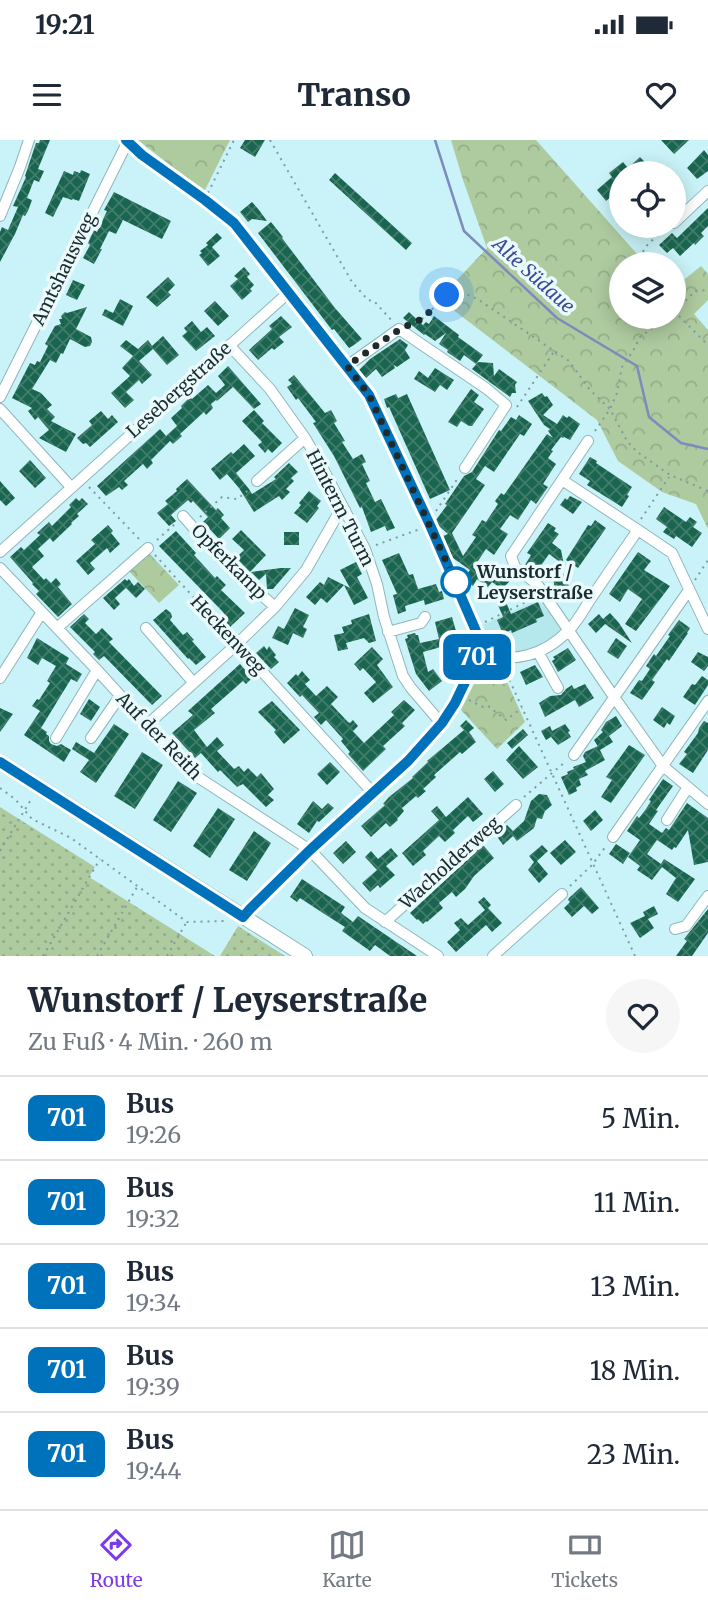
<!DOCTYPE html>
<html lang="de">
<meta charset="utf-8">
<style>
:root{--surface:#fff;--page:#f6f6f7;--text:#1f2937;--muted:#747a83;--line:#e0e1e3;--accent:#7c3aed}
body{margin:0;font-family:Merriweather,serif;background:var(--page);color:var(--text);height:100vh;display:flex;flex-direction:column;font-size:26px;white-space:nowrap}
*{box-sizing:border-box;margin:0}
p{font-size:23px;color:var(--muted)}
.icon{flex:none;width:38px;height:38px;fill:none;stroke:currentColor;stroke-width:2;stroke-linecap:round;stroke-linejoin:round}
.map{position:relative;height:816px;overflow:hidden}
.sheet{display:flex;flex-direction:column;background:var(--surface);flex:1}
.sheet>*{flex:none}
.badge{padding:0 14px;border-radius:10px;font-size:24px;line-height:46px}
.tools{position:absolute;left:609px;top:21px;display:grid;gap:14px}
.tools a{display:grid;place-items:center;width:77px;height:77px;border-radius:50%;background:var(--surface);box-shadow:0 4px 18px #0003;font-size:35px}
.you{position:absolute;width:35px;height:35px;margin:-18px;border:5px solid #fff;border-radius:50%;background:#1a73e8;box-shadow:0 0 0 10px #1a73e833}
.map>.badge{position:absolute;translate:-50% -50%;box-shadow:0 0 0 4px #fff}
.round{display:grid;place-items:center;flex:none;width:74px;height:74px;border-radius:37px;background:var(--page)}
.overview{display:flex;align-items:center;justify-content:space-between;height:119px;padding:0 28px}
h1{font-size:33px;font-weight:800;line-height:52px}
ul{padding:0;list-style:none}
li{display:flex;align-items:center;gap:21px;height:84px;padding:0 28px;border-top:2px solid var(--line)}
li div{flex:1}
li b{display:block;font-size:26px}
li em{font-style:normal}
li .badge{min-width:77px;font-weight:700;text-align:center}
.status{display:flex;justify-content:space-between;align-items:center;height:49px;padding:0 35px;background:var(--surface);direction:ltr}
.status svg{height:19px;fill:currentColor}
header{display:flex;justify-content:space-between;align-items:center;height:91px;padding:0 28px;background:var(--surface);font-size:32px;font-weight:800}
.dock{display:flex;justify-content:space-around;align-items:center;height:98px;border-top:2px solid var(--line);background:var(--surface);font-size:19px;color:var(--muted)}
.dock a{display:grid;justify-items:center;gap:4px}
.dock .on{color:var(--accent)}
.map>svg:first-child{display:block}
</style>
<div class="status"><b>19:21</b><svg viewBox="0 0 49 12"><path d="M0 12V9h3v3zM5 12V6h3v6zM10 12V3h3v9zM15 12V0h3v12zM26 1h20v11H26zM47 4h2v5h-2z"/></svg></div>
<header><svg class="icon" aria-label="menu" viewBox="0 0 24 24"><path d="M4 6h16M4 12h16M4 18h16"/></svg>Transo<svg class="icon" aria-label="heart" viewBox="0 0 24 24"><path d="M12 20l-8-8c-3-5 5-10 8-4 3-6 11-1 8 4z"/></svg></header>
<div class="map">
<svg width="708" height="816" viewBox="0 0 708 816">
<defs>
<pattern id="grass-dots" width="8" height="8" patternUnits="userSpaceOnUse" patternTransform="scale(1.75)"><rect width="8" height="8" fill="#aeca9f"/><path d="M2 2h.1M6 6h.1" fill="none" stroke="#95ae89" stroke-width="1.8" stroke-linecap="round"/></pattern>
<pattern id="park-crowns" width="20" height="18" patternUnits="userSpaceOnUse" patternTransform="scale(1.75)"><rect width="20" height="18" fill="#aeca9f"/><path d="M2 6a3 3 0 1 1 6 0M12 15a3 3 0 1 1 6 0" fill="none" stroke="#95ae89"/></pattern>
<pattern id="building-cross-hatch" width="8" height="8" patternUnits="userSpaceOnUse" patternTransform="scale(1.75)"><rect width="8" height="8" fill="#1a654f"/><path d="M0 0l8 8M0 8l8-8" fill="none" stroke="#427c6b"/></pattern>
</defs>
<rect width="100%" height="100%" fill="#c9f3f8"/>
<path fill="#b5e8ed" d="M542,457L560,484V491L539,506L513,514L501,515L494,511L483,485Z"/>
<path fill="url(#grass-dots)" d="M0,667L95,727L89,737L215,816H0Z
M238,786L285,816H220Z"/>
<path fill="url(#park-crowns)" d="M138,0H230L204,52Z
M451,0H536L646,124H621V177H674V148L701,126L708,134V160L694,174L708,190V389L696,364L662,352L618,321L597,280L439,159L487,108L463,40Z
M147,411L179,445L159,463L127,429Z
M483,526L496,528L503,533L525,582L497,609L461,570Z"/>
<path fill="#aeca9f" d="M152,0H216C192,17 175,21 152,0Z"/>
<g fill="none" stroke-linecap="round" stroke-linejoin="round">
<path stroke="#7c8bbc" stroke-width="2.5" d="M435,0L464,91L557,178L637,226L649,277L681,303L708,309"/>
</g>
<path fill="url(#building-cross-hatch)" d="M40,0H50L38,29L44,31L39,42L34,40L27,58L32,60L28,71L25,76L23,75L15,94L0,122V92L2,87L8,90L18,67L13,66L26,37L25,36L36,3H39Z
M245,0H265L255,17L240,8Z
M661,0H689L674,14Z
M704,10L708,15V31L697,39L687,28Z
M640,17L655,33H621V54L614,59L612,56L606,61L597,50L612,37L609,33L623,22L628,28Z
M81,30L90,34L79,61L73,59L72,60L63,57L53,77L45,73L64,31L73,35L74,31L80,33Z
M335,33L412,103L406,110L329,40Z
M114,52L171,81L162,99L123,80L116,94L109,91L100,109H102L94,124L83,118L90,105L88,103L94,90L97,92L107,71L104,70Z
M252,62L259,70L267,81L252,79L248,82L240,72Z
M708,68V86L701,93L704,96L695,105L694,103L680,116L673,108L667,113L659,105L672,93L677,98Z
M271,82L283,97L282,98L335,168L362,199L354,205L349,208L334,189L332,190L258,93Z
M217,93L222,98L212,107L220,116L208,126L199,115L202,113L200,111L208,105L206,103Z
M244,127L250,134L247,137L254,145L250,149L252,151L242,160L230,146L238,139L234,136Z
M168,137L175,145L168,152L171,155L157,167L146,157Z
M73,140L85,145L77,160L66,155Z
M120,159L133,166L123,186L102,175L105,169L113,173Z
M215,161L229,176L218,186L204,171Z
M87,167L76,189L91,197L92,202L90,206L85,207L70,199L63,214L61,213L56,223L50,220L32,249L41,253L52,265L47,269L55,277L51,281L76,294L66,312L39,298L49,290L38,277L35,280L28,271L32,268L12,258L30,223L35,225L37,221L40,222L48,206L45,204L51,193L55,186L61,184L59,179H62L61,176L65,172L67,173Z
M409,172L423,185L426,182L429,184L434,176L459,195L458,197L483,215L476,224L464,215L460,221L447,212L448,210L439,204L446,193L435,201L425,194L424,195L403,178Z
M281,176L292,187L279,197L284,202L274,210L272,208L258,220L249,210L272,189L269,186Z
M192,181L201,192L207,187L215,196L196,211L182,196L187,192L184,188Z
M163,196L179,215L167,225L153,209L139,221L152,235L142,244L139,240L126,252L134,260L125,268L111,253L130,236L122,228L133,216L120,206L126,200L138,209L148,200L152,206Z
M400,199L408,205L405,210L410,218L397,227L394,225L395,228L382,237L376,229L366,238L359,230L370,219Z
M478,222L493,223L494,236L499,229L517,242L515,245L516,253H512L510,257L472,229Z
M228,226L261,264L254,269L233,247L217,261L216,260L211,264L213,268L206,275L204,272L180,294L182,296L173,304L170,301L151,320L153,323L147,329L143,324L124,341L128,345L122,350L119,347L106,356L97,346L160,289L166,296L177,286L171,278L182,268L181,266L190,257L192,259L208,245L216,253L225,245L218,236Z
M435,228L454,240L447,250L440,245L435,252L414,239L419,231L428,238Z
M294,235L325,273L331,270L337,281L334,283L345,301L342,302L353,319L362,314L366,322L362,324L370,341L366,343L375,362L381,359L395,388L387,391L385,386L371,392L362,367L360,368L334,316L313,283L316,282L298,258L296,260L287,247L292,244L288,240Z
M471,249L479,255L474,262L484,269L472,286H469L461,281L457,287L448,282Z
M542,253L545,257L547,256L553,265L543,275L557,284L563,275L567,278L569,276L580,284L570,300L564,297L563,298L561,297L551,310L553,311L548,318L556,324L543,344L548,347L536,364L531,360L518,380L510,375L500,389L508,394L494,415L486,409L476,424L495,437L501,428L512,436L509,442L502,449L492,442L488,447L477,439L473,446L468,442L465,437L470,430L453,418L443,396L448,394L439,386L436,380L447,365L445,364L464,336L472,332L499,290L501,291L511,277L516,280L519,275L532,284L524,296L520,294L494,332L485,326L476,339L485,345L452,393L463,416L476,397L472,395L477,388L482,380L486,382L498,364L495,361L501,353L504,355L547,294L553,298L548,291L550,289L544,285L528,261Z
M396,254L398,258L407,254L450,350L430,359L389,267L387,268L384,259Z
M254,270L264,281L262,283L282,303L272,313L268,309L265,313L258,305L262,302L242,281Z
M101,271L108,279L112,275L118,282L90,307L86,303L83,304L77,298L92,285L89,281Z
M244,304L255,316L236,333L249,349L252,354L276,339L274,337L289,323L298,332L291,338L294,341L286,349L290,352L282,360L279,356L254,372L239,348L227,334L220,340L211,329L231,312L233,314Z
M590,317L597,321L596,323L632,347L627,355L629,356L622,367L587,345L590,341L579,334Z
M30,320L46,338L35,348L19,331Z
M187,339L216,370L218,368L224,375L221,378L230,388L219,399L203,382L208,377L193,361L191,363L188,360L171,375L176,381L169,386L157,373L168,364L165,361L177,351L176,349Z
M0,341L15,358L6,366L0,360Z
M309,351L321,361L317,366L319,368L307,383L294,373L301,365L299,363Z
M570,356L582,362L573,374L560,365L565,358L567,360Z
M76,358L79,361L82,358L88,364L77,374L79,376L71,383L72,384L53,402L50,398L38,409L44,416L32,427L44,440L46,438L51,443L56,438L61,444L58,447L72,464L58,477L36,454L39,451L32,444L33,443L10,417L21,407L24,410L40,395L37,393L49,382L52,386L71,367L69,365Z
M664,367L686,382L690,377L697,382L693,387L702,393L692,407L676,396L674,399L663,392L667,387L656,379Z
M595,380L606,388L578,428L566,420L588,385L591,386Z
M548,383L556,388L554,391L559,394L552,403L561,410L564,425L549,414L536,433L525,425L531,415L527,413Z
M108,385L113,391L111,393L120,404L110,413L107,408L90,423L95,429L88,435L76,421L95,404L91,400Z
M241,390L266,415L250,432L236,418L244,410L232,399Z
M176,391L196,413L194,415L215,438L217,436L226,445L221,450L245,473L230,487L223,480L226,477L223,472L159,406Z
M284,392H299V405H284Z
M638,412L651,421L644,430L670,446L636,491L625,484L642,459L628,449L620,462L609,454Z
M399,413L409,435L413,434L418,449L436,444L439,452L442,451L444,459L425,465L424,460L405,466L406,471L398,474L393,455L397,454L382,420Z
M356,422L362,434L357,437L368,458L354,465L344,445L327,463L321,458L315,465L306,457L320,442L324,445L328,437L350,448L340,430Z
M281,428H291L273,449H267L266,434L259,440L251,432Z
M566,434L569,448L555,450L553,437Z
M125,439L127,441L129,439L134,446L138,442L145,449L136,458L126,448L115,458L120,464L114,470L103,458Z
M506,462L511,474L538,462L544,476L536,479L537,482L512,493L511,490L503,494L497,480L503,477L498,465Z
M295,468L309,475L303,487L307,489L303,498L293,493L288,505L272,498L278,486L284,489Z
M166,469L171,473L172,477L170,480L183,495L187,492L194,500L192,501L206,517L196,525L189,518L188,519L153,480Z
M610,473L619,483L632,503L605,484L596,493L588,484L599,474L603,479Z
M84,474L89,479L85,483L96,494L102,488L113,499L109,502L162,556L152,565L104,516L99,520L93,514L95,512L70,487Z
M369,474L376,501L369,503L364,498L346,503L348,509L338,511L334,495L344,493L342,487L352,484L351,480Z
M452,477L456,491L453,492L463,522L458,523L459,528L447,531L441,507L423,512L428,532L433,529L442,541L429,551L416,534L405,499L408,498L407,495L415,493L416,495H418L420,503L439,499L435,482Z
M679,480L690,488L687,493H688L669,521L667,519L652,540L655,542L642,560L630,553L639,540L642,541L650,529L646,526L654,514L656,516L670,496L668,495Z
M37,498L69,518L66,524L82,534L77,542L71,539L41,588L47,592L46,594L49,596V601L51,604L57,606L61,604L71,610L64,622L24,595L40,571L32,566L37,559L39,560L50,543L47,541L56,526L42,518L38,525L27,518Z
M616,498L627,506L618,519L607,512Z
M264,506L267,510L269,506L276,515L274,517L279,522L271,529L256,513Z
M372,507L383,519L377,525L393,547L373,563L364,553L376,542L363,528L360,531L354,524Z
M568,508L576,520L558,532L552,521L555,519L553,517Z
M698,512L708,517V526L704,531L691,522Z
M240,524L252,538L246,544L243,541L211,569L215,573L194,590L207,607L217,597L224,605L217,611L234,629L239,626L244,632L248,628L257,637L261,633L274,649L268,655L274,660L266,667L243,644L237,647L220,630L218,632L201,613L195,618L172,593L193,575L188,571Z
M535,525L543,537L526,545L520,532Z
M302,531L310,540L305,544L316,556L327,546L338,557L331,564L348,582L350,583L353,580L358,586L353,591L364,603L394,575L391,572L404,560L415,570L402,583L405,586L383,606L386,609L363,631L348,614L350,612L341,601L343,599L326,580L321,585L314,577L319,573L302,555L300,557L287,543L296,534L298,536Z
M702,536L708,540V545L695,565L683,557L692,544L695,545Z
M585,544L594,558L579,567L575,560L545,577L539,563L550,556L561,555L566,549L572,545L574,549Z
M89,559L100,567L91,581L80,574Z
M272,561L300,590L284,604L274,592L276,590L258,572Z
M662,567L675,576L670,585L667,583L664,588L653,580Z
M0,568L13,574L0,592Z
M616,576L622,586L609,596L613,602L600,610L594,600L603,592L601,590L606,582Z
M466,580L474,588L469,592L476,602L462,614L460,612L434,635L436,637L423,649L426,651L418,658L416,656L402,668L404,671L397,679L398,680L390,687L386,683L371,697L361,686L385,665L383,664L389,657L413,638L412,637L428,622L427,621L464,590L460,586Z
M704,581L708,583V610L693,633L679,624L687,614L684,612L698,593L699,588Z
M114,584L129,594L96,643L80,632L89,620L72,609L76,602L94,613Z
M565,584L570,591L568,592L571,597L558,605L551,597L546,600L541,591L550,586L552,591Z
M523,589L528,595L512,609L507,603Z
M629,605L645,615L611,663L601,657L612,640L606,637Z
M519,606L538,627L523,639L506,620Z
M598,606L605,620L585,631L588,635L579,639L581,645L576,648L577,651L569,655L561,637L568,634L567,632L574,629L573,627L586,622L583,616L585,612Z
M142,612L163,625L135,669L114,656Z
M330,622L340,632L327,645L317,634Z
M493,631L504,644L495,652L484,639Z
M663,639L673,646L656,670L658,671L649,684L662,693L666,688L669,690L687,663L708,678V722L694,725L688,690L676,708L674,707L672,710L657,700L647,714L661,724L664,719L695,739L678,762L666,754L676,738L662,727L652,740L637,730L640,726L628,717L640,700L627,691L637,676L639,678L646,669L651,661L649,660Z
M178,641L197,653L171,692L153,680Z
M539,654L547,655L552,665L545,671L542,679L537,678L534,688L517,701L513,696L503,705L496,695L507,685L513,691L524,681L531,661Z
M468,657L483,674L473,682L468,676L453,690L455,693L445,702L439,696L423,711L426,715L413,726L402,713L439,680L431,671L437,666L446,677Z
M313,661L322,669L328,663L334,668L319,682L317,681L309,693L297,684Z
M218,668L235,679L210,718L193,706Z
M595,670L603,680L591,691L583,681Z
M254,691L271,703L247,741L229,730Z
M565,700L576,712L561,725L550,713Z
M346,701L356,712L343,724L333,713Z
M616,704L630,713L623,724L609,714Z
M483,705L494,718L474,736L465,749L456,757L452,752L439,763L443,768L427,782L426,781L423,784L418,779L417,780L410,773Z
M542,705L548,711L537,721L548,734L539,743L528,730L534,722L529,716Z
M391,708L398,716L386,726L395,735L380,748L378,745L370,752L362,743L377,730L365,717L371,711L378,719Z
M302,739L345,767L341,773L353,782L358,776L417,816H390L375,805L370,811L342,791L345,787L326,775L300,758L297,762L290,757Z
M581,747L599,768L592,774L584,766L572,777L564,768L570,762L568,760L569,758Z
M484,757L491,765L488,768L502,783L492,792L486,785L456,812L447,802L460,790L454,783L461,778L468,785L485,770L478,762Z
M654,766L658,774L648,779L654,788L640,798L630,783L645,776L643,772Z
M708,769V793L692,816H676L687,801L684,799Z"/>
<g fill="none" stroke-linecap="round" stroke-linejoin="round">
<defs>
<path id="minor" d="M126,0L142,15L234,83L369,255L430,385L479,497L478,515L455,563L441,583L408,621L310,710L250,769L243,777
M0,76L20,27L29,0
M674,83L708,51
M229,205L270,249L305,298L322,327L365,409L377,444L384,477L403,536L411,548L441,583
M347,226L399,189L487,249L506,265L465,328
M0,257L128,1
M0,269L71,347
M588,301L511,416L515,427L537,444L614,557L663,626L708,664
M257,341L305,298
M183,376L221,419L275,467
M638,390L672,413L708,489
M0,412L288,153
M0,428L97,530L190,632L310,710L365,768L438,816
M57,488L148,408
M146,488L193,542
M388,492L421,483L425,477
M237,504L373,653
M538,512L558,548
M478,515C514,522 543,517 569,490C579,480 586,465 594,454C609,432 623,411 638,390L562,340
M0,538L42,472
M147,585L237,504L275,467L306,430L338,374L345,370
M56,598L97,530
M91,598L120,556
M574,615L689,450
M667,680L688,647
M613,697L708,561
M385,782L516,665
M675,789L686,786L708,756
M493,816L562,754"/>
<path id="major" d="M0,622L305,816"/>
</defs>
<use href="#minor" stroke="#8fb7bb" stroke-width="12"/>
<use href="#major" stroke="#8fb7bb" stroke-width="16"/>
<path stroke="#7d9c9f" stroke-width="2" stroke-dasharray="2 5" stroke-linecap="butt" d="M270,0L352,142L368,160L374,161L393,182
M208,53L234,0
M640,124L638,119L648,104L666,88
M674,171L708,205
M676,171L695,151L708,150
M409,185L422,179L447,155L464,153L479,160L569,221L590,250L610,269L627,301L636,311L670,335L708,351
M517,267L555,210
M595,291L610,269L617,253L622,227L633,211L640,197L668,177
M89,347L141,401
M436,371L458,338
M200,377L222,357L237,359L250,349
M641,379L669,337
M157,400L176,383
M376,405L420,389
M155,415L229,496
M695,440L708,420
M485,482L534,458
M501,529L509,539L635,816
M469,560L483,567L488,566L506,580L522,568
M0,648L15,659L32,679L71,698L187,782L224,781L225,779
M524,657L565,622
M0,711L32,658
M570,746L592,725L606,706
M43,816L100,719
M97,816L137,747
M167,816L186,783"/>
<use href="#minor" stroke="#fff" stroke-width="10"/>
<use href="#major" stroke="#fff" stroke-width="14"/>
</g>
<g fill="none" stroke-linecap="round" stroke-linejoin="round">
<defs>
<path id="line" d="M0,622L243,777L250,769L310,710L408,621L442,583L455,563L478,515L479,498L430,385L369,255L234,83L205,60L142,15L126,0"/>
</defs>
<use href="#line" stroke="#fff" stroke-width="16"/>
<use href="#line" stroke="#0072bc" stroke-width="10"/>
<path stroke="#1c2c2e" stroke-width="7" stroke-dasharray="0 12.6" d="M447,155L422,179L400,189L347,226L369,255L459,449L456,442"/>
</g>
<circle fill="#fff" stroke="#0072bc" stroke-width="3.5" cx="456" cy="442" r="14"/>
<g text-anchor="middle" stroke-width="7" stroke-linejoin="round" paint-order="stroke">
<g font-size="18" fill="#1c2c2e" stroke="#ebfbfd">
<text transform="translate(64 129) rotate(-64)" y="6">Amtshausweg</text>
<text transform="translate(179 250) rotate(-42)" y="6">Lesebergstraße</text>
<text transform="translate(340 368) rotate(63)" y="6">Hinterm Turm</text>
<text transform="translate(229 422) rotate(45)" y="6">Opferkamp</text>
<text transform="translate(228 495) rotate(47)" y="6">Heckenweg</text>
<text transform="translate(159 596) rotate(46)" y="6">Auf der Reith</text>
<text transform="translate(450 723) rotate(-42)" y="6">Wacholderweg</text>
</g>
<g font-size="18" font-weight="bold" fill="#1c2c2e" stroke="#ebfbfd" text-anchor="start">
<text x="477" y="438">Wunstorf /<tspan x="477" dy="21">Leyserstraße</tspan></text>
</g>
<g font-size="19" font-style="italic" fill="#3f4999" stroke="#ebfbfd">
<text transform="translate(534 135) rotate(42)" y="7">Alte Südaue</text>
</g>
</g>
</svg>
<div class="tools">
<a><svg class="icon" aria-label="locate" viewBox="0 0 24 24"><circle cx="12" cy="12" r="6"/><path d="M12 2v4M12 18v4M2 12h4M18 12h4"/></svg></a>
<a><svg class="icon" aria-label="layers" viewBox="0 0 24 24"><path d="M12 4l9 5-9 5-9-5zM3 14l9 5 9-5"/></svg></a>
</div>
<div class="you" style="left:447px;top:155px"></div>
<b class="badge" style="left:477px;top:517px;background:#0072bc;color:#fff">701</b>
</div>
<section class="sheet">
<div class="overview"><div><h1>Wunstorf / Leyserstraße</h1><p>Zu Fuß · 4 Min. · 260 m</p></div><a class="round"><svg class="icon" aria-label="heart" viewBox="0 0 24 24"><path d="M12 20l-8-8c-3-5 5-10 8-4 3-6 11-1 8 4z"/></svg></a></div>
<ul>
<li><span class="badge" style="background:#0072bc;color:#fff">701</span><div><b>Bus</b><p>19:26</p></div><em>5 Min.</em></li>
<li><span class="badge" style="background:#0072bc;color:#fff">701</span><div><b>Bus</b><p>19:32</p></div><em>11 Min.</em></li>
<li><span class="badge" style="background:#0072bc;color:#fff">701</span><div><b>Bus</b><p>19:34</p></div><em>13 Min.</em></li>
<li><span class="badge" style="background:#0072bc;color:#fff">701</span><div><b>Bus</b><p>19:39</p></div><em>18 Min.</em></li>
<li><span class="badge" style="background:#0072bc;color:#fff">701</span><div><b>Bus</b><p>19:44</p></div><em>23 Min.</em></li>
</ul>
</section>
<nav class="dock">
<a class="on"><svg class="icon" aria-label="directions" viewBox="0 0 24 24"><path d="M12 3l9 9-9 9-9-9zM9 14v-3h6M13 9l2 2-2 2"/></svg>Route</a>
<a><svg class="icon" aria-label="map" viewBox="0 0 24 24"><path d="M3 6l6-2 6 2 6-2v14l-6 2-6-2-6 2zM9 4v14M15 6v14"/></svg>Karte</a>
<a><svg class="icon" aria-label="tickets" viewBox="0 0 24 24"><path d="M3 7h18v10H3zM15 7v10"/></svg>Tickets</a>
</nav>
